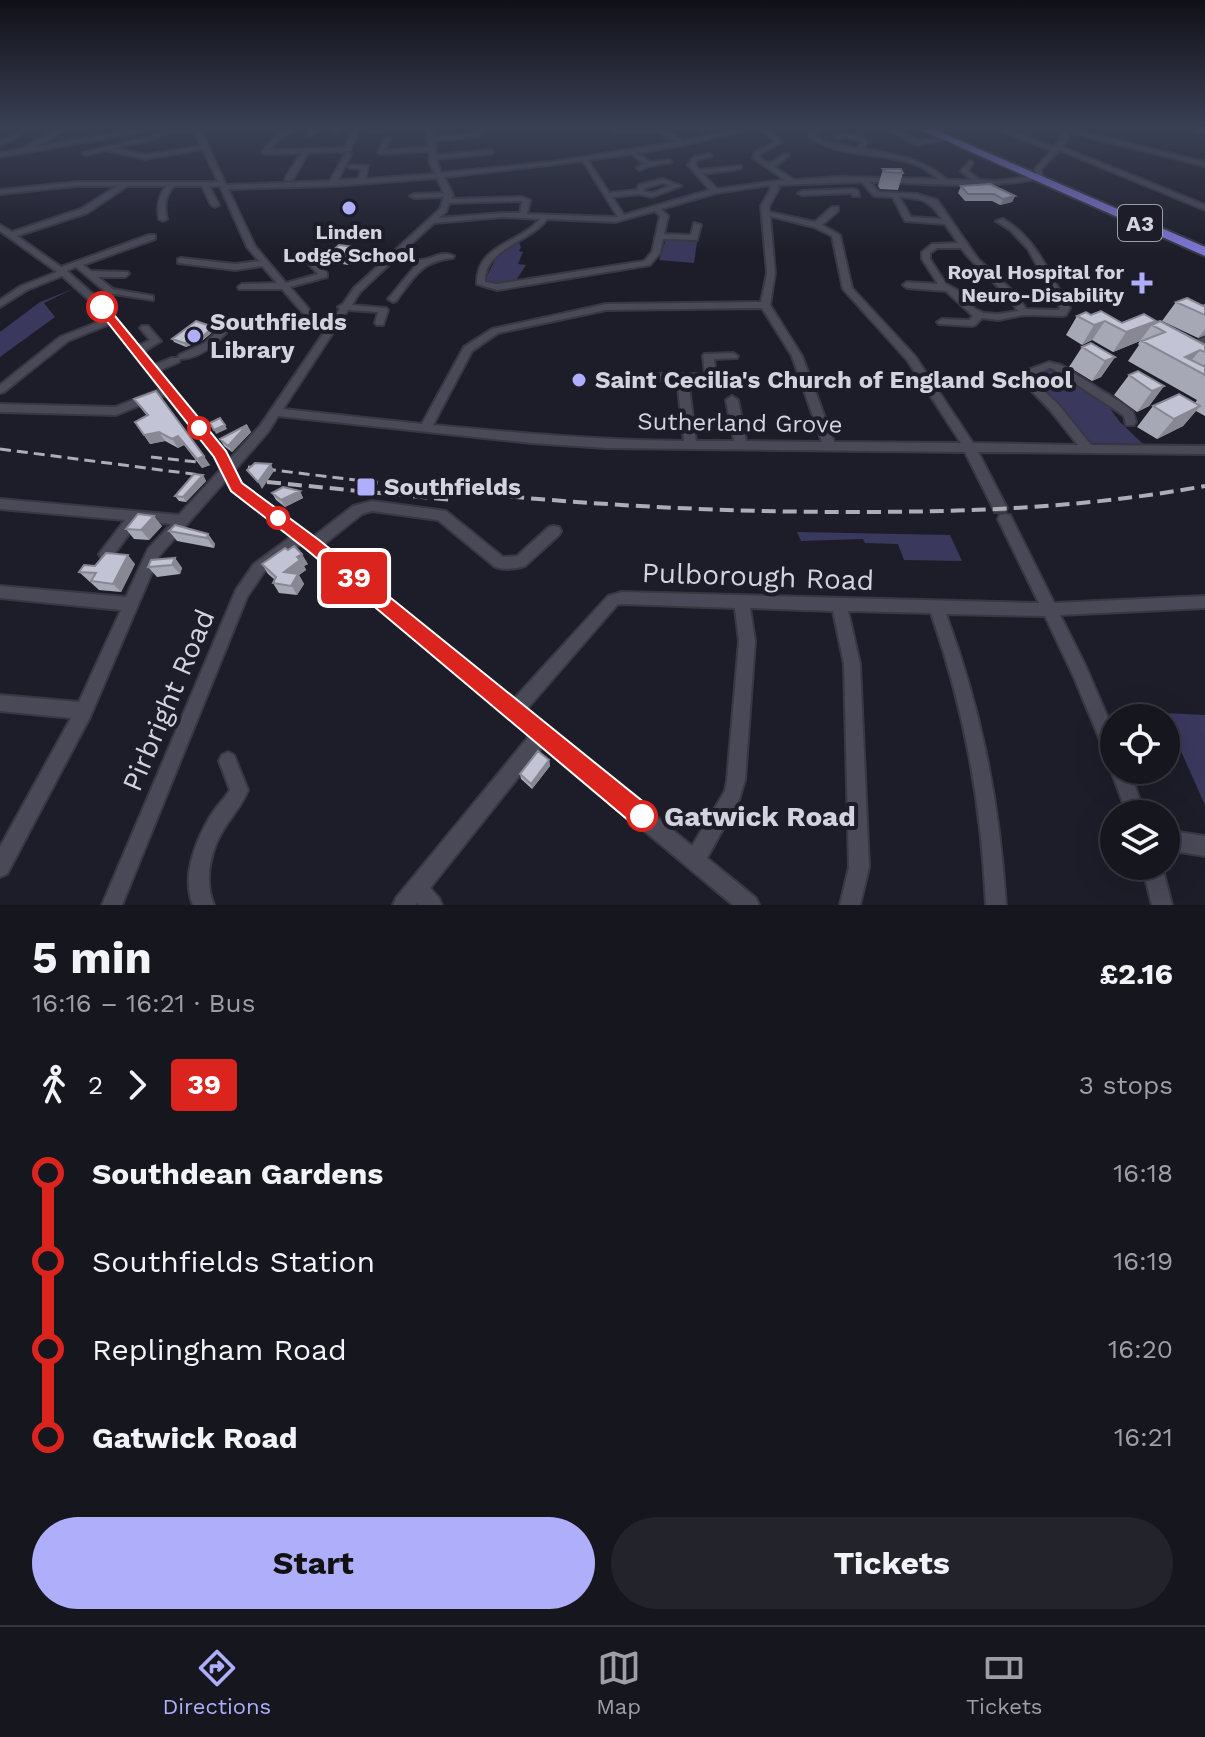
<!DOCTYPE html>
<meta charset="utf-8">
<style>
:root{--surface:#16161f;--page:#23232c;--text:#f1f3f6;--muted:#9e9fa4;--line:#35353d;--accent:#afaefa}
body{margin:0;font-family:"Work Sans",sans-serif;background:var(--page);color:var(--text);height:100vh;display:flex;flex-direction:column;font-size:30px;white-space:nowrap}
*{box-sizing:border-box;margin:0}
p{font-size:26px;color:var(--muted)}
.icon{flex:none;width:44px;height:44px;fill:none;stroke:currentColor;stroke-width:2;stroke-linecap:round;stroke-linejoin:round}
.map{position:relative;height:905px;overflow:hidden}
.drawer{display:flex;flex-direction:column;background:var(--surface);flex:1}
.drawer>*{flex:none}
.badge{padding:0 16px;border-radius:6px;font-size:28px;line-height:52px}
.controls{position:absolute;left:1100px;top:704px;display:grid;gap:16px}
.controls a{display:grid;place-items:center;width:80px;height:80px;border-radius:50%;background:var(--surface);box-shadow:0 8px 32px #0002,0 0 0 2px var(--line);font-size:40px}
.map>.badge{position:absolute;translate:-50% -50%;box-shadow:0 0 0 4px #fff}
.legs{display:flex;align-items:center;gap:12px;height:88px;padding:0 32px;font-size:26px}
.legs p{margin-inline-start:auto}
.headline{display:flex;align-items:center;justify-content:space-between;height:136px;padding:0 32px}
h1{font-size:44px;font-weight:700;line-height:60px}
.action{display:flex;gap:16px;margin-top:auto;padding:16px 32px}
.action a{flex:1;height:92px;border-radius:48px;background:var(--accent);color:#111;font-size:32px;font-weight:700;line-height:92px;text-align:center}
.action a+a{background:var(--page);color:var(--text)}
ul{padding:0 32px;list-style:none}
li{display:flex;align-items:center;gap:28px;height:88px;font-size:30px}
li i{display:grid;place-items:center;width:12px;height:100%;margin:0 10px;background:currentColor}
li i::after{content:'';width:20px;height:20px;margin:-10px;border:6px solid;border-radius:50%;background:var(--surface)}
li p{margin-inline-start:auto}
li:first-child i{background:linear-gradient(#0000 50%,currentColor 0)}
li:last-child i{background:linear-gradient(currentColor 50%,#0000 0)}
.dock{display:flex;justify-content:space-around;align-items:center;height:112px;border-top:2px solid var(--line);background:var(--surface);font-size:22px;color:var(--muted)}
.dock a{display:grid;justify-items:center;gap:4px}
.dock .on{color:var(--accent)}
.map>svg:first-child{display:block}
</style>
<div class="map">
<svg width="1205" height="905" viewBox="0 0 1205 905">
<rect width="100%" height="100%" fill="#1d1d29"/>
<path fill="#3a385d" d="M666,239L697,242L694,263L659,260Z
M518,241L521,247L519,251L523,252L518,264L526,265L515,282L495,285L484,282L499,252Z
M73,289L44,303L55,317L0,357V332L40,302Z
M1050,370L1106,403L1120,422L1143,444L1091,443L1035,384L1034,376Z
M797,532L950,535L962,561L904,560L898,544L865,543L863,539L801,541Z
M1164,713L1205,715V805Z"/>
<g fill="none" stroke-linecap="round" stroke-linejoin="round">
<defs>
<path id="minor" d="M0,129H4L0,132Z
M59,129H67L34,147L140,129H156L0,157V153L21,149Z
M166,129H200L226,185L330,181L345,154L348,152L351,154L338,180L358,179L362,169L350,168L349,167L352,165L368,166L365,179L435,174L430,163L429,151L381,154L378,152L384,139L387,137L390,139L385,150L429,147L427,139L428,129H434L435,137L475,133V129H481V135L478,137L435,140L436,155L490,150L493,152L490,154L436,159L441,173L552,162L677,142L659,132L616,133L618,130L663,129L684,141L736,129H750L683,145L637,153L650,162L669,160L672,162L650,166L640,170L637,168L644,164L632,154L588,160L609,193L637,190L639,185L663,179L681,186L652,197L639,194L612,197L624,215L710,190L688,165L694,157L709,154L712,156L697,160L695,165L699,170L741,166V168L739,169L703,174L717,189L785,180L753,158L755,152L775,142L761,129H768L782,142L760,154L759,157L769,164L785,154H789V156L774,167L794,180L839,177L938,179C903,145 843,165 808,135L812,129H819L815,135L824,142L857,148L861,143L859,140L846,137L838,139L835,137L846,133L864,138L867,143L863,149C893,154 924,158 947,180H971L961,171L970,161L973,163L968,171L980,180L996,181L1036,176L1035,169L1051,151L1002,131L1001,129H1008L1054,147L1061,140L1063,129H1071L1205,162V166L1068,132L1067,140L1062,147L1205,205V210L1059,150L1041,169L1042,178C987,190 927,183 870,182L879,192L917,194L937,200L978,259L1016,294L1026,309L1059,310L1060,308L1028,249L1010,230L996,221L1003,219C1038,239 1049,275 1070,308L1066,315L1063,316L1024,315L998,320L982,318L975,325L972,326L939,324L937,322L942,319L969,320L973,316L946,291L907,288L903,285L907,282L938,284L922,259V252L932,244L958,243L945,224L905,221L893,197L874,196L862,182L777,185L779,188L769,206V212L815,222L832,207H838V211L822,225L840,235L852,288L915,356L973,443L1078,445L1050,410L1025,384V371L1049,362L1061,365L1125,405L1133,412L1136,422L1134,425H1126L1124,416L1117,411L1053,369L1050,368L1034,375L1035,383L1058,404L1091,445L1205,446V454L978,452L1007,508L1005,512H995L965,452L606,448L531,443L278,416L268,432L234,471L241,484L313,537L353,506L372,501L446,511L503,557L517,556L549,527L554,526L559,527L561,531L559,535L525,566C516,569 504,570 495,567L438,520L372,511L362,514L323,545L513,700L608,596L622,592L1039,603L998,519L1000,515L1005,514L1010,515L1054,603L1205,596V608L1060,615L1086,667L1114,732V762L1108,759L1073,675L1045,616L946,614C982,712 999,801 1006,905H986C981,801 965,712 931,613L848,611L860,664L869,867L860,905H840L849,867L844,664L833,611L750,608L755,641L745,780L739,800L707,858L756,898L759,905H733L543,746L430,888L439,898L442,905H419L417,903L416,905H393L396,898L530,735L301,544L264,572L247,597L122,905H102L236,590L254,564L292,536L232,490L226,480L159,556L90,717L7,874L0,877V847L71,718L0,711V695L79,702L121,610L0,598V586L126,597L148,549L171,524L139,521L111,558L106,560L101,558L99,554L125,520L0,509V499L179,515L221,469L215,457L166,395L116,415L0,412V404L115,407L161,389L110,324L68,341L4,392L0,393V385L60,337L106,319L97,307L62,276L27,290L0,307V300L21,286L57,272L0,231V225L12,232L81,209L117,186H76L0,194V190L76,182H218L203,149L145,159L105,150L86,155L83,153L149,137ZM171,132L196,133L201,146L145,155L114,148L153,139ZM583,161L618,217L527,214L530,200L522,197L451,199L453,195L444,177ZM437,178L444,193L414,194L410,196L414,198L444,197L440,209L391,254H388V257L354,288L343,304L338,307L340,309L328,326L320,322L290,287L327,277V273L305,253L301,256L318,274L286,283L255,246L228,189L332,186ZM663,183L670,186L652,193L643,191L645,188ZM770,185L771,188L761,206L767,273L761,302L606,304L492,329L464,347L422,424L283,409L348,310L378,312L375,323L377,325H383L388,310L386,308L352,305L360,292L395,259L417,264L388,299L393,302L396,301C414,277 421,261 453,258L454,256C441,250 433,259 420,260C414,260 405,257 399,255L434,223L503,217L540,219C519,244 476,244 477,284L497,290L650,265L660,253L663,239L697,240L701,225L694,223L691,235L664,234L668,216L661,209L716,193ZM127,186H166C158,196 157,207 159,219L163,221L167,219C164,207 165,195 174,186H202L211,205L215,207L219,205L209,186H220L247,247L259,261L235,264L181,258L178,259V263L235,270L262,266L277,283L242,284L238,287L239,289H282L314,326L325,331L260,426L229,460L224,452L158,371L179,362L180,359C199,359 215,345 227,332V328H221L205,343L179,355L178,358H171L154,365L143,352L161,341L148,326H142L140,328L150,340L138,346L103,303L67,271L76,267L107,293L153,300V296L113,289L98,277H125L129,274L128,272L91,271L83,265L155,239V235H149L61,267L17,236L87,213ZM899,197C922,198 929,200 942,219L911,217ZM522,201L520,213H503L438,218L446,212L449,203ZM655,211L660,216L652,252L644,261L497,284L485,282C484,248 530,243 547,219L615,222ZM770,216L814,227L832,236L843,289L907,360L961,443L834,442L802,356L770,305L775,273ZM937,248H961C978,271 1003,287 1018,311L998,314L984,313L975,309L961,292L946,284L930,259V253ZM762,308L792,356L822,442L746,441L738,400L732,396L726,400L734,441H696L688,380L715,379L716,377L714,359L737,358L738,356L733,353L704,354L703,356L705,374H656L651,377L656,380H677L684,441C599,440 517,433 433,425L472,351L498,333L606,310ZM622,604L735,608L739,641L727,780L725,791L692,846L551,730L549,727L526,710L617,605Z
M286,129H294L276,142L270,150L345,148L353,129H359L350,151L308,153L293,179L289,181L285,179L301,153L265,154L262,152L272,140Z
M312,129H319L311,136H307V134Z
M333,129H339V131L334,132Z
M371,129H395L372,133L369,131Z
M886,129H895L918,141L940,138L943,140L917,145Z
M14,135L19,136L0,145V141Z
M854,189L858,191L859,196H853L852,193L802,195L798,193L802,191Z
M1205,337V344L1197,347L1192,344Z
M228,752L234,755L248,790C243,803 235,812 227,824C211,847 203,879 214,905H193C181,877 196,840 211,815C217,806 224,799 230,790L219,761L222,755Z
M1114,764V770H1129L1145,814H1127L1111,770Z
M1166,830L1205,836V856L1166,850Z
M1142,866H1162L1172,905H1152Z"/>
<path id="major" d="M1194,129H1205V133L1195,131Z"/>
<path id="highway" d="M920,129H933L1205,247V256Z"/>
</defs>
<use href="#minor" stroke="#383842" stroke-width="4"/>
<use href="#major" stroke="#383842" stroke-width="4"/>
<use href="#highway" stroke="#383842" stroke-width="4"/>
<use href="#minor" fill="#494958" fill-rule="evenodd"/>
<use href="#major" fill="#6965a5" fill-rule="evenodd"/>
<use href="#highway" fill="#7e77d8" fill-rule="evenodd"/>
<path stroke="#acadb6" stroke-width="3" stroke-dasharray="11 6" stroke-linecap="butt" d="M0,449L200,475
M151,457L197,462
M248,467L381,483
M267,482L279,483"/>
<path stroke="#acadb6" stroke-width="4" stroke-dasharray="14 7" stroke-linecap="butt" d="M364,481C526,501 686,512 849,512C971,512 1084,508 1205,486
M267,482L452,500"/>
</g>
<path fill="#a7a8b6" d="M883,169L903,173L898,190L880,189L878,186Z
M961,186L1015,196L1012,202L1000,205L992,201H965L958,193Z
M330,253L356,256L348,265L332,262Z
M1176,302L1205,305V335L1198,338L1162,321Z
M1091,315L1122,323L1156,321L1154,324L1205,345V416L1196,411L1183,426L1157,439L1137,427L1153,406L1195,403L1197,400L1128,361L1139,345L1138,344L1140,341L1113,352L1092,340L1082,345L1066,335L1077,316Z
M215,330L203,340L186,347L174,342L172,339Z
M1082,347L1115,357L1101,377L1092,381L1069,367Z
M1129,375L1164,386L1149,406L1137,412L1114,395Z
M134,399L210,465L202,468L184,445L178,448L165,441L150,444L135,422L147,416Z
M247,425L251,432L232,452L224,446L220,439Z
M203,475L206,481L186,502L179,501L175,496Z
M300,491L303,498L285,507L276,500L272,493Z
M162,526L149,540L134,539L126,529Z
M169,531L208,534L215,544L214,548L177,541Z
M175,558L182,568L180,574L157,577L148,567Z
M135,564L121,592L99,590L79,572L95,566Z
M262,564H308L304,566L306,570L299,575L304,584L297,595L279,593L273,583L275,580L268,574Z
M549,760L550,766L532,789L521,779L520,774Z"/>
<path fill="#888894" d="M1015,196L1012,202L1000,205L1003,199Z
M354,247L356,256L348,265L345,255Z
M1105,321L1092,340L1082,345L1094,325Z
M1156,321L1153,325H1152L1140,341L1113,352L1126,332Z
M213,327L215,330L203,340L186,347L184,343Z
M1205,329V335L1198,338Z
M1200,350L1187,366L1185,357Z
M1115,357L1101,377L1092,381L1105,361Z
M1164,386L1149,406L1137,412L1152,391Z
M1200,406L1183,426L1157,439L1174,419Z
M225,425L227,429L216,434L214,430Z
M247,425L251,432L232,452L228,446Z
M159,432L165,441L150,444L144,435Z
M178,436L184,445L178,448L172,439Z
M204,456L210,465L202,468L197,459Z
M271,464L274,471L262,489L258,482Z
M203,475L206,481L186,502L183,497Z
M300,491L303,498L285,507L281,500Z
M154,516L162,526L149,540L141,530Z
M208,534L215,544L214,548L207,538Z
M302,554L308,564L304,566L306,570L299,575L304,584L297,595L284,572Z
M128,555L135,564L121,592L113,584Z
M175,558L182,568L180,574L172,565Z
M549,760L550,766L532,789L531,784Z"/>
<path fill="#c2c3d4" stroke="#888894" stroke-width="2" d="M883,169H901L903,173L886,172Z
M990,184L1015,196L1003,199L994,194H968L961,186Z
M339,245L354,247L345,255L330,253Z
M1187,298L1203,306L1205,305V315L1176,302Z
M1101,311L1122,323L1144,314L1156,321L1126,332L1105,321L1094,325L1077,316L1086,312L1091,315Z
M196,321L213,327L202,337L184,343L172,339Z
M1160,321L1205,345V352L1200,350L1185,357L1203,366L1205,365V375L1142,341L1165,332L1152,325Z
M1091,343L1115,357L1105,361L1082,347Z
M1138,371L1164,386L1152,391L1129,375Z
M156,391L204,456L197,459L178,436L172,439L159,432L144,435L135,422L148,415L134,399Z
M1179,394L1200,406L1174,419L1153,406Z
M220,418L225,425L214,430L210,423Z
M247,425L228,446L220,439Z
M255,463L271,464L258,482L247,470Z
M194,474L203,475L183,497L175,496Z
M283,487L300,491L281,500L272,493Z
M138,514L154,516L141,530L126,529Z
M175,525L208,534L207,538L169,531Z
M294,546L302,554L297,557L300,560L284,572L298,574L291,586L273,583L276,577L262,564L285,548L288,550Z
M106,553L128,555L113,584L91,581L96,573L79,572L84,565L95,566Z
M175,558L172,565L148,567L151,560Z
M538,751L549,760L531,784L520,774Z"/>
<linearGradient id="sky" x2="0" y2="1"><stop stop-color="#101017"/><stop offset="0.5" stop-color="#3a4054"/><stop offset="1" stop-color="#3a4054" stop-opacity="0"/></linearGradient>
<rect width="1205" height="256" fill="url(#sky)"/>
<path fill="#dc241f" stroke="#fff" stroke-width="2" d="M98,305H106L226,451L242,483L319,540L651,808L655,816L651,825L642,828L634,825L307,550L231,491L214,457L98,310Z"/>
<g fill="#afaefa" stroke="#1d1d29" stroke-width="3">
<circle cx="349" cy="208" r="8"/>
<path d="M1138 271h8v8h8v8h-8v8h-8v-8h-8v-8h8z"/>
<circle cx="194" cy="336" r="8"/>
<circle cx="579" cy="380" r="8"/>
<rect x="356" y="477" width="20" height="20" rx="4"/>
</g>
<g fill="#fff" stroke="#dc241f" stroke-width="4">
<circle cx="102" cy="307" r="14"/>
<circle cx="199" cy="428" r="10"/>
<circle cx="278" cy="518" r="10"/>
<circle cx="642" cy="816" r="14"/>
</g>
<g text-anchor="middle" stroke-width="8" stroke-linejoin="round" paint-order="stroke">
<g font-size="20" font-weight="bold" fill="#d2d3dc" stroke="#1d1d29">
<text x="349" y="239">Linden<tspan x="349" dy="23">Lodge School</tspan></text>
<text x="1124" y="279" text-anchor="end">Royal Hospital for<tspan x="1124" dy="23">Neuro-Disability</tspan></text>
</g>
<rect fill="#1d1d29" stroke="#9c9ca6" stroke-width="2" x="1118" y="205" width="44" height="36" rx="6"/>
<g font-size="22" font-weight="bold" fill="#d2d3dc">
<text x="1140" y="231">A3</text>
</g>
<g font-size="24" font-weight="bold" fill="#d2d3dc" stroke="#1d1d29" text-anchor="start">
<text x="210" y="330">Southfields<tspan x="210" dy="28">Library</tspan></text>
<text x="595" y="388">Saint Cecilia's Church of England School</text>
<text x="384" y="495">Southfields</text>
</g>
<g font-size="24" fill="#d2d3dc" stroke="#1d1d29">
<text transform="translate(740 423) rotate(1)" y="8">Sutherland Grove</text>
</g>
<g font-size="28" fill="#d2d3dc" stroke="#1d1d29">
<text transform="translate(758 576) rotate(2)" y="10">Pulborough Road</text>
<text transform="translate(168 700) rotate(-67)" y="10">Pirbright Road</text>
</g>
<g font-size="28" font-weight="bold" fill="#d2d3dc" stroke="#1d1d29" text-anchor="start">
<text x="664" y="826">Gatwick Road</text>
</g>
</g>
</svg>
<div class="controls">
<a><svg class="icon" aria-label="locate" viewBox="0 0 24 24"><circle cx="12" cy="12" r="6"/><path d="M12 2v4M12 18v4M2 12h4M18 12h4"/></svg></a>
<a><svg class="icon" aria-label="layers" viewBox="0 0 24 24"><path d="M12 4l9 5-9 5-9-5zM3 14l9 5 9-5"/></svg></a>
</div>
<b class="badge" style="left:354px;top:578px;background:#dc241f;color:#fff">39</b>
</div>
<section class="drawer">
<div class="headline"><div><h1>5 min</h1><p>16:16 – 16:21 · Bus</p></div><b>£2.16</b></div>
<div class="legs"><svg class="icon" aria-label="walk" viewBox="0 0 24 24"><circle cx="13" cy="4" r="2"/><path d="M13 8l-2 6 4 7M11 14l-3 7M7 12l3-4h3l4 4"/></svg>2<svg class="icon" aria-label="forward" viewBox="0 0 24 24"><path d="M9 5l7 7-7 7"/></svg><b class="badge" style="background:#dc241f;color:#fff">39</b><p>3 stops</p></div>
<ul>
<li><i style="color:#dc241f"></i><b>Southdean Gardens</b><p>16:18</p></li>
<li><i style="color:#dc241f"></i><span>Southfields Station</span><p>16:19</p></li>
<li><i style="color:#dc241f"></i><span>Replingham Road</span><p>16:20</p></li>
<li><i style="color:#dc241f"></i><b>Gatwick Road</b><p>16:21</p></li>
</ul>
<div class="action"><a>Start</a><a>Tickets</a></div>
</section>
<nav class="dock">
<a class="on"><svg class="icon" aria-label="directions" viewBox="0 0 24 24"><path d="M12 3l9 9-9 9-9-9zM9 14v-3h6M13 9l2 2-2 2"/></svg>Directions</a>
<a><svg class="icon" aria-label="map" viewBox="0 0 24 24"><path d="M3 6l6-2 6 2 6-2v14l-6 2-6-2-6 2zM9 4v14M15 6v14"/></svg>Map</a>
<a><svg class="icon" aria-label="tickets" viewBox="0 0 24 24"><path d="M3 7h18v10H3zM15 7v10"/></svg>Tickets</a>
</nav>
